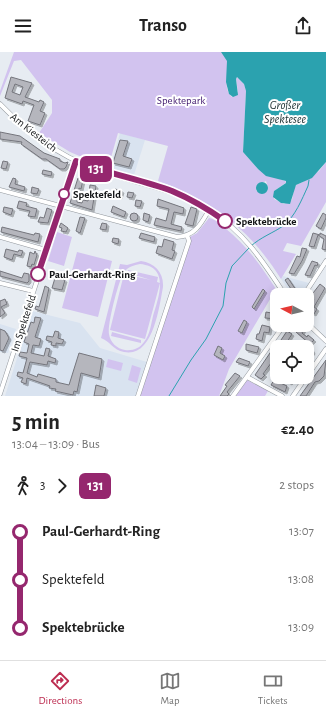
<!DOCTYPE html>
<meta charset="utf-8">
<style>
:root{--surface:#fff;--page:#f6f6f6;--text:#222;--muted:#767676;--line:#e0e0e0;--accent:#bd2d51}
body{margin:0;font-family:"Alegreya Sans",sans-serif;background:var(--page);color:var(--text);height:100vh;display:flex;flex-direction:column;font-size:15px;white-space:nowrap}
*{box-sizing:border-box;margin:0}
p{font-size:13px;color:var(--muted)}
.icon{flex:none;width:22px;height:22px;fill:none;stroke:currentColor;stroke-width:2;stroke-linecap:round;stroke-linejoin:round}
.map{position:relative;height:344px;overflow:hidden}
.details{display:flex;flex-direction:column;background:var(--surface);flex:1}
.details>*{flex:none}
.badge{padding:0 8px;border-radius:6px;font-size:14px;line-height:26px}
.needle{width:26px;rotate:277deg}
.tools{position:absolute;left:270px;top:236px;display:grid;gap:8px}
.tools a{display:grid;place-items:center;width:44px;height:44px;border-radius:8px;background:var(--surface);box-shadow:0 2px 10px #0003;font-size:20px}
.map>.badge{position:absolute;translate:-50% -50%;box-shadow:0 0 0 2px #fff}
.legs{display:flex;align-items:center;gap:6px;height:44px;padding:0 12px;font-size:13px}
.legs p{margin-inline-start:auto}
.headline{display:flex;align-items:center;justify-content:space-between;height:68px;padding:0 12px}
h1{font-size:22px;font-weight:600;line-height:30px}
ul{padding:0 12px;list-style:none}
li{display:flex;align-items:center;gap:14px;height:48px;font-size:15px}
li i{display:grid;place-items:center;width:6px;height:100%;margin:0 5px;background:currentColor}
li i::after{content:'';width:10px;height:10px;margin:-5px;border:3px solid;border-radius:50%;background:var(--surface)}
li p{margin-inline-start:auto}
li:first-child i{background:linear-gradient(#0000 50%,currentColor 0)}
li:last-child i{background:linear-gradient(currentColor 50%,#0000 0)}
header{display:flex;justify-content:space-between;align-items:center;height:52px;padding:0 12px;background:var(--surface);font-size:18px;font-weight:600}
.dock{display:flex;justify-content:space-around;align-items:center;height:56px;border-top:1px solid var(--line);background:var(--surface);font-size:11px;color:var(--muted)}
.dock a{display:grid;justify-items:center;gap:2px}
.dock .active{color:var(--accent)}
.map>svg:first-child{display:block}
</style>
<header><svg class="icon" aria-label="menu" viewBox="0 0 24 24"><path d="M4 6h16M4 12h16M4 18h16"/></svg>Transo<svg class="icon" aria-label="share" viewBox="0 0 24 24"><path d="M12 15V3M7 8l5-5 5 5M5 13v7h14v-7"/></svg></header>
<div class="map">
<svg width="326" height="344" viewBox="0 0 326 344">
<defs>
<filter id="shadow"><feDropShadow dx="2" dy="2" stdDeviation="0" flood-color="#0004"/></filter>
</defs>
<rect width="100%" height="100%" fill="#e7ecf2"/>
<path fill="#d9e3f0" d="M120,81L145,88L134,123L110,116Z
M283,224L309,231L301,243H292L281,227Z
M32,259L80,271L100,296L147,310L136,344H5Z
M0,272L16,277L8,301L0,300Z"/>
<path fill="#d2c3ef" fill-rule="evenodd" d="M14,0H221C223,3 225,4 227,7C231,19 221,35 232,45L238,40L236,27L237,25L244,32L246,39L243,100L258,117L287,130L274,139V147L284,152L292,148L294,137L296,133L303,130L319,119L326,110V150L301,194L287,191L283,199L296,202L281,227C251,179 214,149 158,129L168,94L118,81L108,116L70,100L39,81L52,61V48L21,8L14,9L0,44V39ZM266,129L268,135L267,139H256L258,133Z
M209,166C215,167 220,172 225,176C247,194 260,212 276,237L229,317L219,344H140L190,191V185L197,181Z
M57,180L72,185L64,214L48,209Z
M77,200L112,209L98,265L62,256Z
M141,209C155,211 164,221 163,235C159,256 153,306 124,300C113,298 110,289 101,286L120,212L127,213ZM140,212C171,215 158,246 153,264C151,272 150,283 144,290C140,296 133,299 125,298C117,297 110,290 109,282C107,273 119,227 124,220C128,215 134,213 140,212Z
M128,218L158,225L157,230L160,231L145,287L110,278L124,222L151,228L128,221Z
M112,280L141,288V291L111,284Z
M108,307L123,311L121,319L106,315Z
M132,313L141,316L137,331L128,328Z
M247,328L268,339L265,344H236Z"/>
<path fill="#2ba2af" d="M221,0H326V110L312,126L296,133L290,152L281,151L273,145L274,139L286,131V129L266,124L258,117L243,100L246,39L244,32L237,25L236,27L238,43L233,45L229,42L226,30L227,9Z
M256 136a6 6 0 1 1 12 0a6 6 0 1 1-12 0Z"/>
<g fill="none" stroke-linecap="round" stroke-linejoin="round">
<path stroke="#2ba2af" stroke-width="1" d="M251,194C261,185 273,181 283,174C295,165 302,147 308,134L309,128
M169,344L191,308L206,287L223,254L226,231L232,214L249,196"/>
</g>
<path fill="#b5b6bd" stroke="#74757c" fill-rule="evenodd" filter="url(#shadow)" d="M11,25L32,31L25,45L39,50L40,48L44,50L40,59L45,61L40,73L28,69L34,53L23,49L22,52L5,46ZM15,32L23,35L20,43L12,40Z
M0,80L20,84L44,101L60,107V109L65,111L68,110L66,115L64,117H60L46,107H42L21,92L22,90L0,87Z
M120,88L128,89L123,104L132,107L129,115L113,111Z
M3,109L8,110L6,117L1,116Z
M43,118L52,120L51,124L42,122Z
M13,126L16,127L15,132L25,135L24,139L9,135Z
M78,126L83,128L81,137L79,136L77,150L82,151L83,148L88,149L90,133L96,134L92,158L70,151Z
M32,135L39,137L37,142L31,141Z
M115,137L122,139L120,145L114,143Z
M128,140L134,141L132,146L127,145Z
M158,147L184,156L183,162L174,160L171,172L182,175L181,179L154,173L156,166L166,169L169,157L157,154Z
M136,148L142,149L140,155L135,154Z
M19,149L27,151L26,154L37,157L35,165L28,164L30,159L17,156Z
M113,154L126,160L124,165L111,160Z
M4,155L13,157L11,163L3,160Z
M191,155L197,157L193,174L185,172Z
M47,156L52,158L48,171L38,170L40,165L44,166Z
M130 165a4 4 0 1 1 8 0a4 4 0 1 1-8 0Z
M144,161L150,163L148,170L143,168Z
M323,161L326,163V166L321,177L316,174Z
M80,165L85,166L80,181L76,179Z
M61,171L68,176L66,180L61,179L62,176L59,175Z
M102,171L107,172L106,178L100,177Z
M2,175L34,183L35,181L40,182L38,190L1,180Z
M141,181L155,185L154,190L139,186Z
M313,181L320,183V181L326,184V198L322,197L324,187L318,183L314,195L309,194Z
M113,186L119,187L118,192L112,190Z
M164,187L174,190L172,198L175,199L172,207L156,201L158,194L162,195Z
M302,196L307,197L302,209L294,222L289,221L297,204L300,205Z
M6,197L18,200L19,198L23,199L21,204L14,202L12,208L4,205Z
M35,199L37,203L34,213L32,212L31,215L27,214L30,200L34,202Z
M312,209L318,211L317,214L315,213L310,224L305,223Z
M0,219L22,226L24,221L29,222V229L27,231L0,224Z
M55,226L65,228L62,238L52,236Z
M288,226L298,241L295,243L285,228Z
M320,232L325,236L314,255L317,257L314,262L307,258V256L314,247L310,245Z
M45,234L49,236L44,260L35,257L36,254L39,255Z
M263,237L265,239L254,257L252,255Z
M273,243H277V252H274L272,249Z
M5,247L7,252L1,255L5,261L0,265V249Z
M266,260L277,262V267L265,266Z
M35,265L41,266L35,285L41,287L39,294L33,293L31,301L44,304L46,296L50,297L48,304L56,307L55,311L48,309L47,313L30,310L27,321L37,325L38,322L56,327V330L69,333L79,301L102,307L99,326L81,321L77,340L74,339L73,343L55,339L56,337L49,336L50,334L27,326L26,332L21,330L23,326L17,324L18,320L23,321L27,306L19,304L20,300L27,301L29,292L24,290L31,270L34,271Z
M244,268L247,270L242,281L238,279Z
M262,273L270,275L269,281L264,280L262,289L256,287L257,282H259Z
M299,275L304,277L302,281L307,285L308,283L314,288L310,292L296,280Z
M0,277L5,279L9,286L3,299L0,298Z
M55,279L59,280L58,286L64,288L62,292L56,291V294L51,293L52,290L46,288L47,284L53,285Z
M287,279L292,282L284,295H279L277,294Z
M246,292L259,295L257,301L246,298Z
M218,294L222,296L220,301L225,304L223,308L214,303Z
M311,296L313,300L307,308V301Z
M272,298L277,303L263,322L265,323L261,327L255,323Z
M239,306L250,310L248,314L236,310Z
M326,308L324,324L319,329L315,330L306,344H300Z
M235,321L240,324L227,340L229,342L227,344H220L227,334L225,333Z
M281,325H294L290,331Z
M274,328L287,334L285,340L271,333Z
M96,333L106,336L104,344H94Z"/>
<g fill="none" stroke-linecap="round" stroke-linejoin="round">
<defs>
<path id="minor" d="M0,52C26,79 56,102 92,116C131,131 172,135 209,158C244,180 263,209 285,243
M0,138L177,185C195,184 201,172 209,158
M0,185L46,198
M0,231L33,239
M304,243L326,209
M307,271L326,289
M307,324L326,297
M247,325L282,344
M0,342L76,109
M138,344L189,189L187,183
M233,344L284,273
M293,344L306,325"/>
</defs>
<use href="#minor" stroke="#91969c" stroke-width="5"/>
<use href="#minor" stroke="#fff" stroke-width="4"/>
</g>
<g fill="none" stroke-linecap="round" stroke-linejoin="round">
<defs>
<path id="line-1" d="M38,222L76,109C107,122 140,127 172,139C191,147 208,157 225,169"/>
</defs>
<use href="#line-1" stroke="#fff" stroke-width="9"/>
<use href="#line-1" stroke="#95276e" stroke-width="6"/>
</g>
<g fill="#fff" stroke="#95276e" stroke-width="2">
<circle cx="64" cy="142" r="5"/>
<circle cx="225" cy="169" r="7"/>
<circle cx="38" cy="222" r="7"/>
</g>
<g text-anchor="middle" stroke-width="4" stroke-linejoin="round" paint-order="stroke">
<g font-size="11" fill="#472273" stroke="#fff">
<text x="181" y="52">Spektepark</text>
</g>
<g font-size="11" fill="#111315" stroke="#fff">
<text transform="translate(34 80) rotate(38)" y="4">Am Kiesteich</text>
<text transform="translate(23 271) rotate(-72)" y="4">Im Spektefeld</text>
</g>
<g font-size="11" font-weight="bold" fill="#111315" stroke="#fff" text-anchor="start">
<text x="73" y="146">Spektefeld</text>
<text x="236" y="173">Spektebrücke</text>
<text x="49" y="226">Paul-Gerhardt-Ring</text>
</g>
<g font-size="12" font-style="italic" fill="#1c3032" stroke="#fff">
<text x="285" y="57">Großer<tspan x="285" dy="14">Spektesee</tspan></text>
</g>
</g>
</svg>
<div class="tools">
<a><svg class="needle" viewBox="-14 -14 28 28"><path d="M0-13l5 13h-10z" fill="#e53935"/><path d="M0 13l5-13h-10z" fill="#767676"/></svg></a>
<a><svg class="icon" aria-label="locate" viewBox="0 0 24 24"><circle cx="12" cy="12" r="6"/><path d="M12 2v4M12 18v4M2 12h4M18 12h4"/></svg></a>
</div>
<b class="badge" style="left:96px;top:117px;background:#95276e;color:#fff">131</b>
</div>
<section class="details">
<div class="headline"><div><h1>5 min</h1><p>13:04 – 13:09 · Bus</p></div><b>€2.40</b></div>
<div class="legs"><svg class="icon" aria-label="walk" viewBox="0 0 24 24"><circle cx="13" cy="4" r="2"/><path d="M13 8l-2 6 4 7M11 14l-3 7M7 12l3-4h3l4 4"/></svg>3<svg class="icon" aria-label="forward" viewBox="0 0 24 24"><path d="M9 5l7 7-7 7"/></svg><b class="badge" style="background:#95276e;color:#fff">131</b><p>2 stops</p></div>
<ul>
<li><i style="color:#95276e"></i><b>Paul-Gerhardt-Ring</b><p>13:07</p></li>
<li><i style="color:#95276e"></i><span>Spektefeld</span><p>13:08</p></li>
<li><i style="color:#95276e"></i><b>Spektebrücke</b><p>13:09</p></li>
</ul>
</section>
<nav class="dock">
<a class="active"><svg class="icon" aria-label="directions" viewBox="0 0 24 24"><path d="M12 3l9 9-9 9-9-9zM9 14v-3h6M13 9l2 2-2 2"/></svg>Directions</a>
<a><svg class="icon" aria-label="map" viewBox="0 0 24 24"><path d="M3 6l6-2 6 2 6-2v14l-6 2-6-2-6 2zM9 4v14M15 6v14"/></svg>Map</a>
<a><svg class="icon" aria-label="tickets" viewBox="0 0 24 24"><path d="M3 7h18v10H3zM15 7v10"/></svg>Tickets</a>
</nav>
